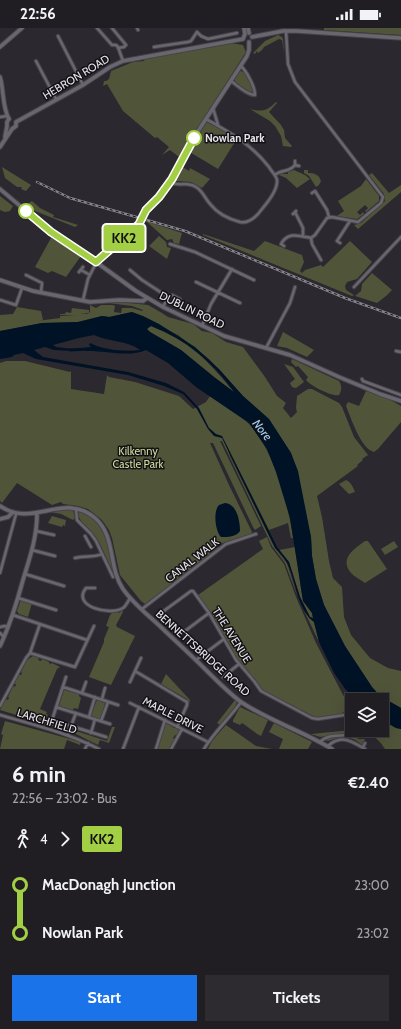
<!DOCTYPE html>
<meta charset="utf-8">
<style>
:root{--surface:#201e23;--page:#2d2b30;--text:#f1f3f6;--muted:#a2a2a6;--line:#3d3c41;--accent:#1a73e8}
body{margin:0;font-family:Cabin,sans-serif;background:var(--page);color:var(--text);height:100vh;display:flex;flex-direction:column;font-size:15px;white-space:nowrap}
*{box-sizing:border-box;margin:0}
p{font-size:13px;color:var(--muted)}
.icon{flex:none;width:22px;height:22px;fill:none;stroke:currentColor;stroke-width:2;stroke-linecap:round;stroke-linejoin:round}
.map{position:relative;height:721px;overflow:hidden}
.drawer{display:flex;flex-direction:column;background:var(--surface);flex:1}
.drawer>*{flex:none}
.badge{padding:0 8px;border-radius:3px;font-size:14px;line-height:26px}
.controls{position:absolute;left:345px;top:665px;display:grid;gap:8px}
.controls a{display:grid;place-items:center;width:44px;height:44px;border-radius:0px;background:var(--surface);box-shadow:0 4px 16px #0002,0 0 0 1px var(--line);font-size:20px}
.map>.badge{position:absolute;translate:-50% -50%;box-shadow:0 0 0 2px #fff}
.legs{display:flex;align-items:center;gap:6px;height:44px;padding:0 12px;font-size:13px}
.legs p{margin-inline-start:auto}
.summary{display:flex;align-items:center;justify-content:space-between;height:68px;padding:0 12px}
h1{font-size:22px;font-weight:700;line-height:30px}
.cta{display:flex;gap:8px;margin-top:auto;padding:8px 12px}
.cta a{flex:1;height:46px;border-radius:0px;background:var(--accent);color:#fff;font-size:16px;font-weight:700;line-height:46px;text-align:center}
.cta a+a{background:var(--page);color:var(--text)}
ul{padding:0 12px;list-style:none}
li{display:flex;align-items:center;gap:14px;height:48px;font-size:15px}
li i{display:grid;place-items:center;width:6px;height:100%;margin:0 5px;background:currentColor}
li i::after{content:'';width:10px;height:10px;margin:-5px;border:3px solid;border-radius:50%;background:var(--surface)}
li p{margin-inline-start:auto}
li:first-child i{background:linear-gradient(#0000 50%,currentColor 0)}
li:last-child i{background:linear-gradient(currentColor 50%,#0000 0)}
.status{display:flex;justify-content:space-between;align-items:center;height:28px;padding:0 20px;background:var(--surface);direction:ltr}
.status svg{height:11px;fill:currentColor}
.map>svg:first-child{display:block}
</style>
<div class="status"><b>22:56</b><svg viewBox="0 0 49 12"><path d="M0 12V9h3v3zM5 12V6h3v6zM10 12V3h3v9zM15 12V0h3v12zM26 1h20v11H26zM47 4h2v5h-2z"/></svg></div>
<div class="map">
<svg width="401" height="721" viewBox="0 0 401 721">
<rect width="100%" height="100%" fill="#2b282f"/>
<path fill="#505539" d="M324,0H401V7L324,2Z
M278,7L282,9L283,11L284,26L282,12L279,11L264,19L262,22L258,25L257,23L255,26L253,25L265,13Z
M231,15L243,17L246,24L179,129L170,122L162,127L169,119L157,109L155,110L123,83L107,56L103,58L104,53H106L109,51L111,43L133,34L144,33L145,30Z
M240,43L244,44L254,62L253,64H249L235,54V51Z
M276,74L277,75L269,84L281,97L284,102L285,110L292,118L291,119L283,118L281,108L275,98L270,93L250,81C262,84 267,83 276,74Z
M207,94L238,111L233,117L218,141L188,123Z
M181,138L189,143L190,140L210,151L202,160L191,154L175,153L174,152Z
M2,139L31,157L26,163L21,161L22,159H17L5,150Z
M294,142L305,147L310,151L297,160L286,150L279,147L281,146H288V144Z
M304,142H308V145C314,145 319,146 321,153L319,157L316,159L309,148L304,145Z
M372,145L389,165L401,157V164L358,201L354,197L361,195L385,173L384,166L369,147Z
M366,151L379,168V173L366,184L365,183L368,180L365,177L357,184L360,187L363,184L364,186L357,191L337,188L344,183L338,173L361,158Z
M0,168L13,178L10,183L5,184L0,182Z
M32,173L40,180L54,187L53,189L78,197L75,199L30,181L29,175Z
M146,193L182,205L179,216L174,215L172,211L167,212Z
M203,206L254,223L265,213L302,227L304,234L300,243L302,245L305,242L321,237L323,239L350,213L372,234L357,251L347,254L345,258L346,262L354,267L352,268L203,207Z
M159,208L166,214L167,219L171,220L167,231L149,218Z
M51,210L81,228L66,249L52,243L48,245L35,239Z
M372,245L392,262L386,268L377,275L355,268L361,263L362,256Z
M119,274L148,277L162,285L168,289L193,296L202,303L212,305L226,314L243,319L265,349L277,368L286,375L283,380L291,390L297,384L296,380L297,368L308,361H312L339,375L342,379L354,409L368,427L362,431L363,432L357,437L358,438L317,468L322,489L329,533L333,550L342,559L344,589L351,607L370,630L388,640L401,643V680L380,668L372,659L345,618L324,577L316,551L312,528L311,509L291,425L269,391L243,368L209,331L178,307L132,284L110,289L102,288L78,294L42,295L0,303V287L13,286L17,279L41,283L43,292L37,293L60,290V288L76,287H60V286H65L66,284L71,285L72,280L89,282V285L80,286H88L90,284V277L96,280L101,277H113L115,278L114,284L121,285L122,280H132L142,283L143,282L132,278L108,275Z
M151,298C159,302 167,304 174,308C199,322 216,343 234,364L214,349L181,322L150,304L147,301L148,299Z
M283,304L314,322L307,329L287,320L277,318Z
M292,331L339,353C342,358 342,362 339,367C332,369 311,358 306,352L308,349L298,338L296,339L291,334Z
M6,333H25L70,344L71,343V361L104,366L107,347L109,349L135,354L179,368L193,381L206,374L210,368C223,377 239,385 250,397C274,424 288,474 293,510H291L288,495L269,502L224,412L230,428L275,520L287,535L298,570L309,590L314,594L319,614L298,570L285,535L272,518L222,413H220L261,498L255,502L253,499L213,415H210L229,457L252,504L251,506L220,516H218V521L145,576L141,573L120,547L112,510L109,502L102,492L88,481L78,478L63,476L61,474L52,477L17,455L2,475L0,473V335Z
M284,336L293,339L304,354L296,360L292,359L290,355L295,351Z
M366,363L389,371L401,378V394L378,421L374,424C361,421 351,390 346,378L348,374L359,378Z
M346,452C351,454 353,459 355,464L349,466L339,456Z
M67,481L73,482L75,490L73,492L61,486L50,484Z
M81,483C86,486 91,488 95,492C109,504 110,525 113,542L111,540C105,527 100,512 90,502C85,496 79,494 78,485Z
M52,488L66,492L65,498L63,497L62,499L48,495Z
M267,509L271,519L284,536L296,569L316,615L343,667L352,677V685L347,686L344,684L339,687L317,690L262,662L255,651L237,632L208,581L198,567L263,521L259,513Z
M365,513H368L387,541L365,555C361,552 355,549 352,546C338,531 354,521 365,513Z
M394,513L398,519L385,527L381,521Z
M295,519L303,573L312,585L313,590L310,589L300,569L289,534L279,522Z
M21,571L32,575L28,589L19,586L17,583Z
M122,582L123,584L116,597L117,599L135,608L111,657L89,649L104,614V611L109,599L106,598L110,587L112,586L110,585L118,584L119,585Z
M33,628L39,630L38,632L41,633L42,631L49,634V635L51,636L52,635L60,639L57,641L40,681L47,684L46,686L48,687L46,691L49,692V694L65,700L66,698L68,700L66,702L0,682L6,671L8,672L9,669H8L13,658L15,659L16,656H14L19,647H21L22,645L21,644L27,632Z
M166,646L190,672L189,676L187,671L161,656Z
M64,662L79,666V668L81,670L78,681L74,680L73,682L59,678Z
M97,672L105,675L101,690L99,691L93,689L91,687Z
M235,672L237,674C235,683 227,690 220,697L217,695Z
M240,679L268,692L261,708C253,704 249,699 242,695L240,697L233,694V692Z
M382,692L396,700L401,701V721H385C380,713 375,708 366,706L357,711H365L362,717C350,707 342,708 328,713L323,711L332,708H356L367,702H382Z
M5,693L81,714L80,717L67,712L64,721H0L3,707L1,706Z
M167,695L174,700L175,699L179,701V702L177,708L175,707L173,710L175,711L170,721H158L165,696Z
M274,695L312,714L308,721H279L283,711L269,704Z
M226,697L256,718L272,721H208L212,713Z
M112,699H115L109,715L100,712L98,717L72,704V702L76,701V703L107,713Z
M352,702H364L358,705L339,706L320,709L311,706Z"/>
<path fill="#001225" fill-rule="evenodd" d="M132,284L143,288L159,296L195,319L219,341L243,368L269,391L291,425L298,443L311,509L312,528L316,551L324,577L345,618L372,659L380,668L401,680V701L396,700L382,692V672H356L346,662L334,645L319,614L314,594C296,580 297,554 287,535C284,529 279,524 275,520L222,410L214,408L208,401L197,381L183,366L164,358L128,347L36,331L23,325L14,327L12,329L0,331V303L42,295L78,294L102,288L109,289ZM151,298C186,312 212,333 234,364L214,349L181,322L150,304L147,301ZM94,307C109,314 127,312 140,322C125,324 103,322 90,315L89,317L91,319L85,320V323C104,322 129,330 146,322L168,335L196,359L249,395L267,421L276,444L290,490L303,573L312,585L313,590L310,589L300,569L289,534L277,519L222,408L216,406L209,400L199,380L184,364L166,355L128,344L43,329L34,322L45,319L54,322L73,323V321L56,319L53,317L79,310Z
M225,475C237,476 240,493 240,503C236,509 228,509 221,509C215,503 213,483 219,477Z"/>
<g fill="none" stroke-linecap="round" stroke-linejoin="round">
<path stroke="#001225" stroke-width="3" d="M70,322L88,321"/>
<defs>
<path id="street" d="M97,0L112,17H116L118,19L123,33
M112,0L126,17L124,19L118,20
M137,0L138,2
M197,4L201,8L208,11L237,5
M58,8L83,57
M154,19L188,14L191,13L197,4
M36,33L56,71
M231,53C238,58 247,67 255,67C255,59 247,44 241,38
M213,80L218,97
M0,89L7,88
M295,137L299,138
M275,147C281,141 289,145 295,137V133
M170,154C178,159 187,153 196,159C203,163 205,171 211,177C218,186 229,191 240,194C249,196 257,188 262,181C268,174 278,162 277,152C276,147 271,143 269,139C251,116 231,105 206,91
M312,165L315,163L327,182L329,189
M295,184L303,200V207
M293,186L296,183
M311,210L312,216L321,232
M340,215L337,213L350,193
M170,216L195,224L254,252
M284,218L281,216C288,203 300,208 311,210L315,207L327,190L332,189L358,194L381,175L383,169L295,54L288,36L286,3
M81,242L90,247
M130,242L142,252L168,269L163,279
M79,244L83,239
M26,247L42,255L41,264
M196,254L240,275
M354,259L401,209
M168,269L172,267L180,271V273
M0,272L16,277L22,260
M83,272L88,251L94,239
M202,298L211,276L232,241
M266,320L290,275L295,259
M396,323L401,324
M362,351L363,353L401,367
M76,481L77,492L91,506L96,513L113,549
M36,503L54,507
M85,508L91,519
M32,522L55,528
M75,530C85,527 94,530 102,526
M0,545L16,486
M25,546L64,558
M95,560H86C71,579 111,588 123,580C126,578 128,573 130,570
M18,570L56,582
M142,581L226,516L256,506
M161,585L191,563H193L209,585L236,632L254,653L261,663L312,690L318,691L344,687
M13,587L87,612
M0,599L5,598L8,599
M0,605L4,609
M181,606L209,585
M30,625L75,639L94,598
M196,632L224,611
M135,643L187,674V677L177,699
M66,649L52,692L106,709
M223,649L239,636
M130,654L141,630
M63,659L118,677
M82,665L86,654
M102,671L105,660
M130,675L208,714
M0,678L26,630L30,625L40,596
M56,679L110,696
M0,687C34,697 68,705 99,721
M89,689L95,669
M101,693L108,674
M71,698L76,685
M91,705L95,691
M68,707L71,698
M320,714C332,702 352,712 365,702
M328,718C341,706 352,713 365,721
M363,719L365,715
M85,721L88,715
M123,721L139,679
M156,721L165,692
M171,721L182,701
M204,721C214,704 230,690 241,674"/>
<path id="secondary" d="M248,0L249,5
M252,9L283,3H297L401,10
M243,11L245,6L244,0
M0,19L22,0
M0,49C4,62 2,79 9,91
M16,94L83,57L110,39L123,33L243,11
M5,109L7,98V94L9,91
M0,119L12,101L16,98V94
M0,161L51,204L96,234L136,263L163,279L224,308L290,327L339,349L380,366L401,373
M96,234L139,196L146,182L159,169L170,154L187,120L247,28L249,22V14
M0,252L33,263L90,274L119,272L143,273L147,270
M0,478C33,501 64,463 95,490C116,508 108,539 123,561C134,577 152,590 166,604C180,617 194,630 207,643C218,654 229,665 241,674C269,693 303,703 332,721
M0,491L8,489L12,485
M0,618C10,597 17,574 23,552C30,529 37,509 37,486"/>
</defs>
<use href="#street" stroke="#464449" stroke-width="4.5"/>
<use href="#secondary" stroke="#464449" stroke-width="5.5"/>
<use href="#street" stroke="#6a666f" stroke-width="2.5"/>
<use href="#secondary" stroke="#6a666f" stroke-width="3.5"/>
<defs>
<path id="rail" d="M37,154L70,170L185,203L345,270L401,290"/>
</defs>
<use href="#rail" stroke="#86848a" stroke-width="2.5"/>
<use href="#rail" stroke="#131115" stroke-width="1" stroke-dasharray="3" stroke-linecap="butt"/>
</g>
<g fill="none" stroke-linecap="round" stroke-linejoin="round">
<defs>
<path id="line-1" d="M26,183L51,204L96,234L139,196L146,182L159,169L172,151L194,110"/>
</defs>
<use href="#line-1" stroke="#fff" stroke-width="9"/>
<use href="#line-1" stroke="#a3cf44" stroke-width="6"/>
</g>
<g fill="#fff" stroke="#a3cf44" stroke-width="2">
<circle cx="194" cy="110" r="7"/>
<circle cx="26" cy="183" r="7"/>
</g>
<g text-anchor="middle" stroke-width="3" stroke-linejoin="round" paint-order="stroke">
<g font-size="11" fill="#e6e4e9" stroke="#131115">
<text transform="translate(76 49) rotate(-31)" y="4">HEBRON ROAD</text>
<text transform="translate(192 282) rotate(26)" y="4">DUBLIN ROAD</text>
<text transform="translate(192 532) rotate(-38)" y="4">CANAL WALK</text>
<text transform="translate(232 607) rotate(58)" y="4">THE AVENUE</text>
<text transform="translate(203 625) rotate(42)" y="4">BENNETTSBRIDGE ROAD</text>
<text transform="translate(173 687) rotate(27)" y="4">MAPLE DRIVE</text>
<text transform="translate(47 693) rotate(17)" y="4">LARCHFIELD</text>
</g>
<g font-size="11" font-weight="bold" fill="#e6e4e9" stroke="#131115" text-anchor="start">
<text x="205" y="114">Nowlan Park</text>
</g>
<g font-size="11" fill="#d0dc9f" stroke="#131115">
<text x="138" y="427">Kilkenny<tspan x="138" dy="13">Castle Park</tspan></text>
</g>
<g font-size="12" font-style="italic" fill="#9ed2fe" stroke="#131115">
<text transform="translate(262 402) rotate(51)" y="4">Nore</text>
</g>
</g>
</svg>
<div class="controls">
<a><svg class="icon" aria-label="layers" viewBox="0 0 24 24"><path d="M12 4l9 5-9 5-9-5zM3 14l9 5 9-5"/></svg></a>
</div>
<b class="badge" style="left:124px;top:210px;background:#a3cf44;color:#111">KK2</b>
</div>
<section class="drawer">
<div class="summary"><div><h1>6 min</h1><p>22:56 – 23:02 · Bus</p></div><b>€2.40</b></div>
<div class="legs"><svg class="icon" aria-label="walk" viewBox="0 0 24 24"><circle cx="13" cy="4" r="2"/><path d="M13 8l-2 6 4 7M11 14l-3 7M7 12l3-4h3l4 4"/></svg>4<svg class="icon" aria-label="forward" viewBox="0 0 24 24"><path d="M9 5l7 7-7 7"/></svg><b class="badge" style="background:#a3cf44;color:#111">KK2</b></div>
<ul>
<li><i style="color:#a3cf44"></i><b>MacDonagh Junction</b><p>23:00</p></li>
<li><i style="color:#a3cf44"></i><b>Nowlan Park</b><p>23:02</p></li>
</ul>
<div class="cta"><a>Start</a><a>Tickets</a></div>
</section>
